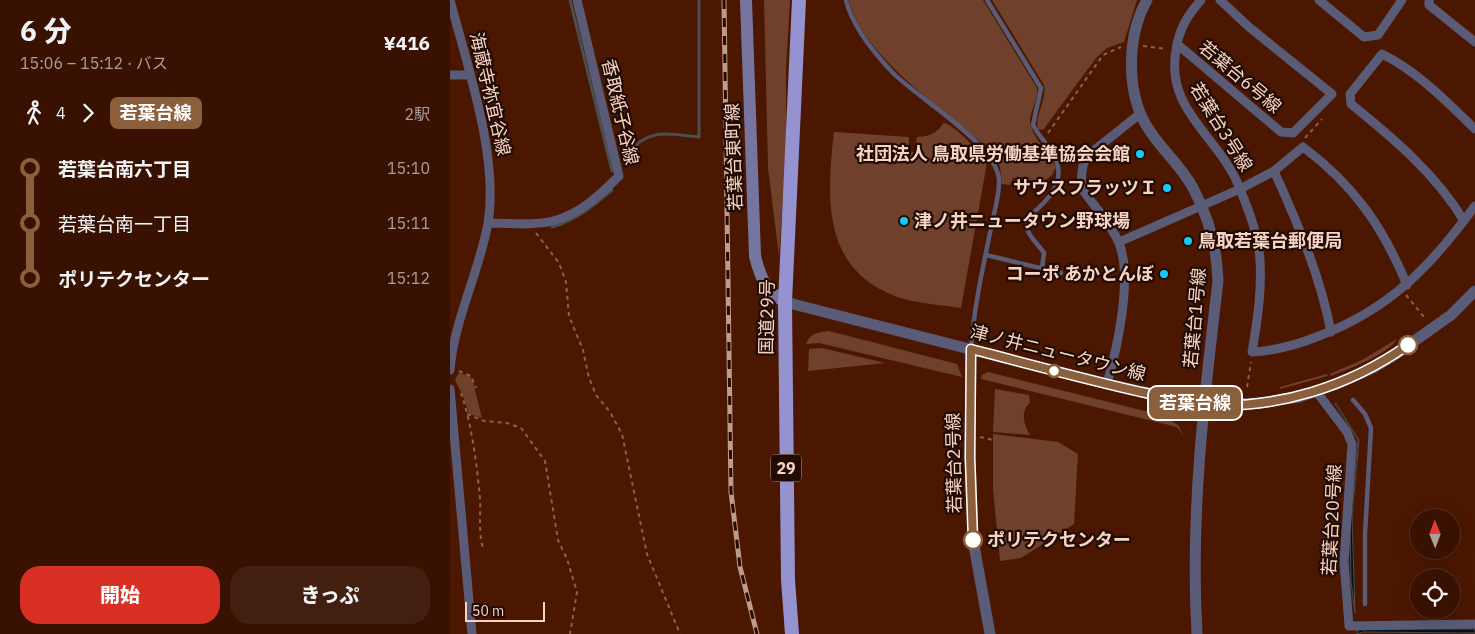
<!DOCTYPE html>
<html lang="ja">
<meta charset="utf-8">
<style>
:root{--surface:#381100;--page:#431f0f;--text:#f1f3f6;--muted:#ab9d99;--line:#523122;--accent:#d93025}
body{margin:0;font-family:"IBM Plex Sans","Noto Sans JP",sans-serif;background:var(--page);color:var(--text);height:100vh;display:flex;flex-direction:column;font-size:19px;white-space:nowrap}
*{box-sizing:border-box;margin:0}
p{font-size:16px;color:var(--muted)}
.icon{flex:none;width:28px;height:28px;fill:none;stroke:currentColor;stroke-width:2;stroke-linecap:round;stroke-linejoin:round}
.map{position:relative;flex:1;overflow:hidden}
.details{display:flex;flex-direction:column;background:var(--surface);width:450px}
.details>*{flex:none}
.badge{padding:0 10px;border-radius:8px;font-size:18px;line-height:32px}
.needle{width:32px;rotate:359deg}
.buttons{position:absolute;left:960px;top:509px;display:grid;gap:10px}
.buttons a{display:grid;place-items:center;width:50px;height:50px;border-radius:50%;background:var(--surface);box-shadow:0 5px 20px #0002,0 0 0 1px var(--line);font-size:25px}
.scale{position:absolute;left:15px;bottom:12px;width:80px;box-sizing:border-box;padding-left:5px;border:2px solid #f6d4c5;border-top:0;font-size:14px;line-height:18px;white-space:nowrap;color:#f6d4c5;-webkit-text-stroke:4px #220b03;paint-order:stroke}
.map>.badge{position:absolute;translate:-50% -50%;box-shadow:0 0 0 2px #fff}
.legs{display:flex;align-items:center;gap:8px;height:55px;padding:0 20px;font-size:16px}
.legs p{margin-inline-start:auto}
.headline{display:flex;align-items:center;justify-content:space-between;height:85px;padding:0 20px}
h1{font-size:28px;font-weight:800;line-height:38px}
.cta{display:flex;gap:10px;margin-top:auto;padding:10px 20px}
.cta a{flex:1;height:58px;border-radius:20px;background:var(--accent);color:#fff;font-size:20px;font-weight:800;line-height:58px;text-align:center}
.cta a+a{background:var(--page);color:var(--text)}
ul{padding:0 20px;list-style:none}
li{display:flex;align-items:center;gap:18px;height:55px;font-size:19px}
li i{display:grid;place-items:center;width:8px;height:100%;margin:0 6px;background:currentColor}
li i::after{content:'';width:12px;height:12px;margin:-6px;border:4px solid;border-radius:50%;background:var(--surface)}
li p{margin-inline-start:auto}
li:first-child i{background:linear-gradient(#0000 50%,currentColor 0)}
li:last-child i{background:linear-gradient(currentColor 50%,#0000 0)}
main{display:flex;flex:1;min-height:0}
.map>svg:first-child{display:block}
</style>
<main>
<section class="details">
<div class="headline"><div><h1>6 分</h1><p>15:06 – 15:12 · バス</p></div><b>¥416</b></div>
<div class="legs"><svg class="icon" aria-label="walk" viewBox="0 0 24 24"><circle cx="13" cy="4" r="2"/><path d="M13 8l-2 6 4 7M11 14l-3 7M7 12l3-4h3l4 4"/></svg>4<svg class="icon" aria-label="forward" viewBox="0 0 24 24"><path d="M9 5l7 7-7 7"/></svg><b class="badge" style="background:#8b5e3c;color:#fff">若葉台線</b><p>2駅</p></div>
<ul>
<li><i style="color:#8b5e3c"></i><b>若葉台南六丁目</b><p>15:10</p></li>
<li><i style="color:#8b5e3c"></i><span>若葉台南一丁目</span><p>15:11</p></li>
<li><i style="color:#8b5e3c"></i><b>ポリテクセンター</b><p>15:12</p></li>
</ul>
<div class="cta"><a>開始</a><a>きっぷ</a></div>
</section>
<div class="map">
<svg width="1025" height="634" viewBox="0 0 1025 634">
<rect width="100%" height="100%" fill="#4b1700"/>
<path fill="#6f402c" d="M314,0H340L336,69V149L329,256L318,168Z
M399,0H533L587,88C588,99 582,108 580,119C578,132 599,154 606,167L602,175L593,182L563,178L560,185L552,184L550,167L540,150C498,112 411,56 399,0Z
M542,0H687L674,42L657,48L646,58L593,130L588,129C584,117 597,101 594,85Z
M493,123C503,123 532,154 537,163L511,308C492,305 472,304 454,299C372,274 376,201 384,132L459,137V152H465L467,137C478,137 488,133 493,123Z
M379,331L507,364L512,377L369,343L356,344C360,333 368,332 379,331Z
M947,339C937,355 898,369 881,376L880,374L912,360Z
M372,348L435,363L358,371L359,349Z
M538,372L711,415L728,425L734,437L727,427L531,379L532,375Z
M9,373L20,376L23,382L32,418L19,414L13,396L5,380Z
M877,374L878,376L830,389V387Z
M545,389L579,395L580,403C570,411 574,425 580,435L543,432Z
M543,434L608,442L628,454L624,524L571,558L550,561L543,489Z"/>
<path fill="#00141e" stroke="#4a4e50" d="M886,403L909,440L902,516L905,613L901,581L900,524L908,440L885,404Z
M912,629H1025V633L913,632L907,634V631Z"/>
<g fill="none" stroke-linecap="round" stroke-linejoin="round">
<path stroke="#4a4e50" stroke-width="3" d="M120,0L162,171
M178,154C198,127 219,134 249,137V0
M102,227C126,220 143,206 162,190"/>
<path stroke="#8d604c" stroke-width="2" stroke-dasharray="4 4" stroke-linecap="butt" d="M693,46L716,49
M598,133L653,55L671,47
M855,138L872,119
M86,233L109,263L116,282L119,316L133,350L139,378L146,395L160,412L172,434L197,554L230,634
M956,295L974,317
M9,371L21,376L26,388
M797,387L801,362
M11,393C22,425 27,465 30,499C31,516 28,531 33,548
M17,414L34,421L57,423L71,428L95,461L108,540L117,559L127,592L120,634
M530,437L543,440"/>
<path stroke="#5a5b76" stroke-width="4.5" d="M396,0C402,26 425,54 443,73C469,99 545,143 549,179C550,194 544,212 541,228C533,267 524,307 521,348
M537,0L591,88L583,125C589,136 597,144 603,154C619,181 597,202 578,217C572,232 586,241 594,253L592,268
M536,255L611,273
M903,400L915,414L921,428L915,534V604"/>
<path stroke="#5a5b76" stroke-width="9" d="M751,0C737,16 729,29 726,50C715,112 770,136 790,189C799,211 809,237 810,261C812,291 807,323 802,352C824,351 849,344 869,336C940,309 981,266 1025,206
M869,0L914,37L928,35L952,0
M979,0V5L1025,42
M727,44L831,132L843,133L882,94L799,27L770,0
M0,75H20
M824,171C848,224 870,275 881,332
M1014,221C986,174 943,138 901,104L900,94L932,54C967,71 997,102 1025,129
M38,223C58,223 83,226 103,221C130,214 150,195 169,176L127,0
M669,242L790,189L824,171L853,147C904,185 933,227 957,285
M0,370C4,320 29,273 38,223C49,157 17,65 0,0
M657,384C667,349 683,278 669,243C661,224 644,206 632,189C631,178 631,165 637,156L691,113
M0,389L22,634
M866,391L897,432L902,444L894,562L899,626L1025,624"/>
<path stroke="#5a5b76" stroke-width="11" d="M697,0C677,35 676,90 696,125C710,149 732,166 744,190C760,220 767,248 768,281C754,399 740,515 747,634
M335,302L657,384L753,405L811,403L849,397L889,383L923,368L946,354L1001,315L1025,291
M521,349L520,457L523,540L540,634"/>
<path stroke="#7575a0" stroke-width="12" d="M296,0L305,256C310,277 316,291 335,302"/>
<path stroke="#9493d0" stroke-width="14" d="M342,634L338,580L335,302L349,0"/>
<defs>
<path id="rail" d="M274,0L281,492L290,567L307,634"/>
</defs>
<use href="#rail" stroke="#c19a88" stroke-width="5"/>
<use href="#rail" stroke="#220b03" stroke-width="3" stroke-dasharray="9" stroke-linecap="butt"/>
</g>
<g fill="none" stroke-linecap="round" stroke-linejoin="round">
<defs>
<path id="line-1" d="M523,540L520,457L521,349C578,364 634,379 691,392C711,396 734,404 754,405C828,409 898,387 958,345"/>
</defs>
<use href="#line-1" stroke="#fff" stroke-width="11"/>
<use href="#line-1" stroke="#8b5e3c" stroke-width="8"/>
</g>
<g fill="#14cafb" stroke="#220b03" stroke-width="2">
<circle cx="690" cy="154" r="5"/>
<circle cx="717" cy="188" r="5"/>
<circle cx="454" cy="221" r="5"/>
<circle cx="738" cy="241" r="5"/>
<circle cx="714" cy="274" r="5"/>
</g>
<g fill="#fff" stroke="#8b5e3c" stroke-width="2.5">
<circle cx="958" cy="345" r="9"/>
<circle cx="604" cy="371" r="6"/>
<circle cx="523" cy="540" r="9"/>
</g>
<g text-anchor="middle" stroke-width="4.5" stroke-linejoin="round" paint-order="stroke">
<rect fill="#220b03" stroke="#b6988b" stroke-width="1" x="321" y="454.5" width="30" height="27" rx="4"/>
<g font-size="16" font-weight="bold" fill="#f6d4c5">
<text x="336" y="474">29</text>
</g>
<g font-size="18" fill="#f6d4c5" stroke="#220b03">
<text transform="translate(790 77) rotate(40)" y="6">若葉台6号線</text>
<text transform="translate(40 94) rotate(77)" y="6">海蔵寺祢宜谷線</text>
<text transform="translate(170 112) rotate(77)" y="6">香取紙子谷線</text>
<text transform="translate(771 127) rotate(58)" y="6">若葉台3号線</text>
<text transform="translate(284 157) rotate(-92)" y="6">若葉台東町線</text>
<text transform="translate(317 317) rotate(-89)" y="6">国道29号</text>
<text transform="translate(745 318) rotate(-85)" y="6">若葉台1号線</text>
<text transform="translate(608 353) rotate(14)" y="6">津ノ井ニュータウン線</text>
<text transform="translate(504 463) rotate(-91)" y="6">若葉台2号線</text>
<text transform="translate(882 520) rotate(-87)" y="6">若葉台20号線</text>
</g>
<g font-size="18" font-weight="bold" fill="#f6d4c5" stroke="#220b03" text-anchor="end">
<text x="680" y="160">社団法人 鳥取県労働基準協会会館</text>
<text x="707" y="194">サウスフラッツＩ</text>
<text x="464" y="227" text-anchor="start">津ノ井ニュータウン野球場</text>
<text x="748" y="247" text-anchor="start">鳥取若葉台郵便局</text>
<text x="704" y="280">コーポ あかとんぼ</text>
</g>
<g font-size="18" font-weight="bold" fill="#f6d4c5" stroke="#220b03" text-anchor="start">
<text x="537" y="546">ポリテクセンター</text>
</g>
</g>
</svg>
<div class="buttons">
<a><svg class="needle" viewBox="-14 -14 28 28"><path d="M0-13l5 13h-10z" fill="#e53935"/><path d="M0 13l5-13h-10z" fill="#ab9d99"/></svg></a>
<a><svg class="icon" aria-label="locate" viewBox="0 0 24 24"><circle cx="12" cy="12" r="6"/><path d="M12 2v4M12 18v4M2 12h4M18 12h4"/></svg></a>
</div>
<div class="scale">50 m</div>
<b class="badge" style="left:745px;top:403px;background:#8b5e3c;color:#fff">若葉台線</b>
</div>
</main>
